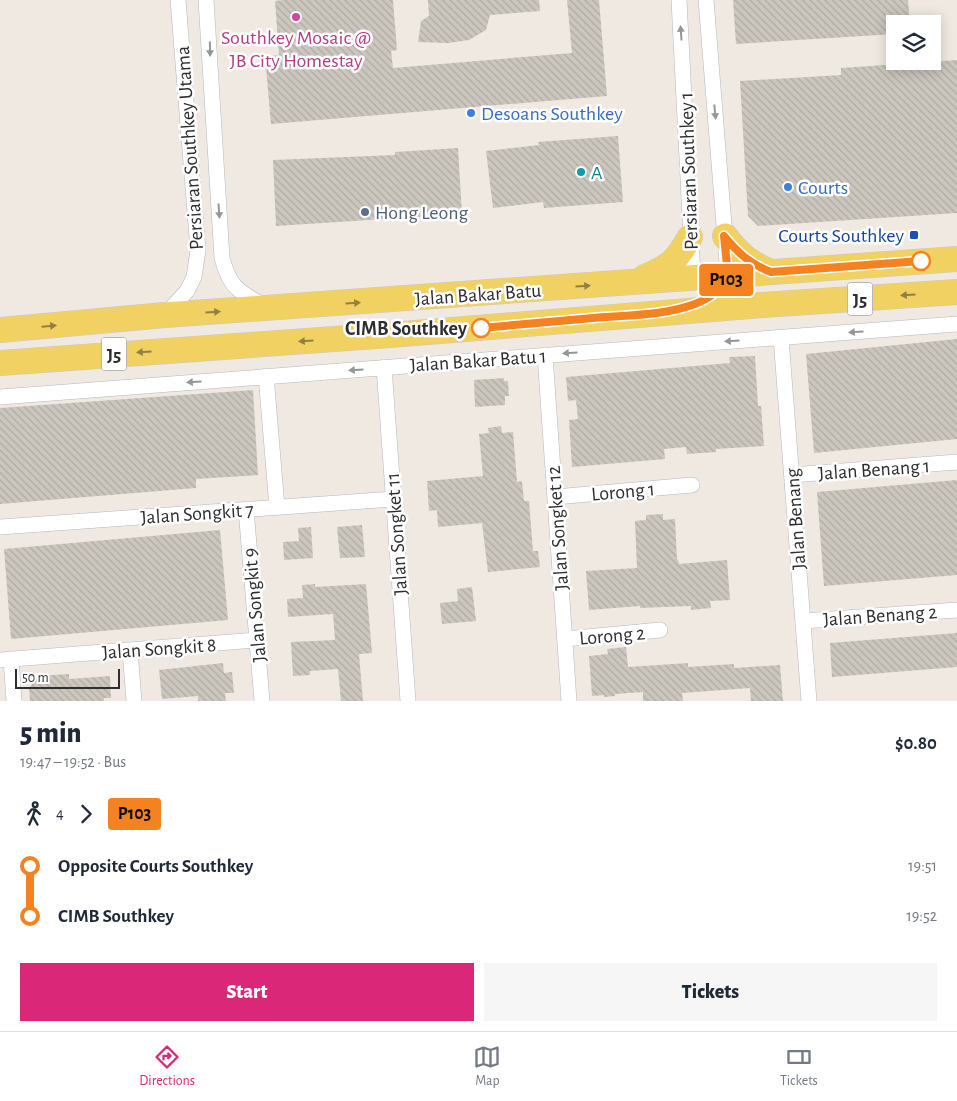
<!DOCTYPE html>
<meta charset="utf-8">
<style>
:root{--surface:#fff;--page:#f6f6f7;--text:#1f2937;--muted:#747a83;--line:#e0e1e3;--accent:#db2777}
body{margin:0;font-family:"Alegreya Sans",sans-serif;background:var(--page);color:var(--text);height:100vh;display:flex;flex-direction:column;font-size:19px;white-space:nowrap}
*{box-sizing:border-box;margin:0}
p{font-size:16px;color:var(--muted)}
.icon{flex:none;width:28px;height:28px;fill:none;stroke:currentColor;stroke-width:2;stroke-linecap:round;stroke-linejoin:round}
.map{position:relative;height:701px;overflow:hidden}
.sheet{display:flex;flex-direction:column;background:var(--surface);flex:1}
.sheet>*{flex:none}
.badge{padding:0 10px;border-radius:4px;font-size:18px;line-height:32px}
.controls{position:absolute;left:886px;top:15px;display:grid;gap:10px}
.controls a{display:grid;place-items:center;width:55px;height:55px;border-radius:0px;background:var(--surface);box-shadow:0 2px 12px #0003;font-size:25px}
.scale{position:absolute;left:15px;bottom:12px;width:105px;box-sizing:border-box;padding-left:5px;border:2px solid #2e2e2e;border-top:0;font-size:14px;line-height:18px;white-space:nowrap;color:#2e2e2e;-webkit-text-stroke:4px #fff;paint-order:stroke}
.map>.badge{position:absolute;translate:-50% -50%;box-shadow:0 0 0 2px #fff}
.legs{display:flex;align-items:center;gap:8px;height:55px;padding:0 20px;font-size:16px}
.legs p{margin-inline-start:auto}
.summary{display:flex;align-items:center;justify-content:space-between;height:85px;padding:0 20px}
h1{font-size:28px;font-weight:800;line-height:38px}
.primary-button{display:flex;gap:10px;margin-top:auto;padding:10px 20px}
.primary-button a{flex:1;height:58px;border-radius:0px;background:var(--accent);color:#fff;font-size:20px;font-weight:800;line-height:58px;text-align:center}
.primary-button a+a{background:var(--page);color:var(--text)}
ul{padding:0 20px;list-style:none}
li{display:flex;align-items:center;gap:18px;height:50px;font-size:19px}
li i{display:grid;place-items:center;width:8px;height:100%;margin:0 6px;background:currentColor}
li i::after{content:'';width:12px;height:12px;margin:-6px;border:4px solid;border-radius:50%;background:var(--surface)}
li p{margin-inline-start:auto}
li:first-child i{background:linear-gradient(#0000 50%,currentColor 0)}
li:last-child i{background:linear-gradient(currentColor 50%,#0000 0)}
.tab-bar{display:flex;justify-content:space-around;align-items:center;height:70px;border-top:1px solid var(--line);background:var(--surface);font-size:14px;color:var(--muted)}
.tab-bar a{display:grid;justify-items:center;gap:2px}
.tab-bar .on{color:var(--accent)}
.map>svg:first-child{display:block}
</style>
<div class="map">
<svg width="957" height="701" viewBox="0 0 957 701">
<defs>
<pattern id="building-back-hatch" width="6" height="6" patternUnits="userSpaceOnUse" patternTransform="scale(1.25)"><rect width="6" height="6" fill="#cbc7bf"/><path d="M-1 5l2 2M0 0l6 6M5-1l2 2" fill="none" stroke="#afaba4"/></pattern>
</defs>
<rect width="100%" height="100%" fill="#efe9e1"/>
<path fill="url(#building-back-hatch)" d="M283,0H393L397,50L391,51L393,68L572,53L567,0H599L607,96L271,124L265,56L279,55L275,1Z
M428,0H539L540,11L490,15L486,30L469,40L448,43L418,42L421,21L429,16Z
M733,0H908L910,24H895V34L736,44Z
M957,60V213L758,226L748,216L740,81L841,75V68Z
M618,136L623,202L544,208L543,202L493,208L486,151L539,145L538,142Z
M458,148L462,214L276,226L273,160L395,155V152Z
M957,339V439L814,453L806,354Z
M755,356L758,406H761L764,446L716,449V452L687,454L686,447L664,449L665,459L572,467L569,420L578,419L576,400L568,401L566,377L730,363L729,357Z
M504,378V381H508L509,396H505V405L475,407L474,380Z
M253,390L258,475L196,479V488L0,504V408Z
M501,426L502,433L513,432L517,482L522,481L524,501H529L533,551H538L540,567L488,572L482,523L438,527L437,510L429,511L427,481L483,476L479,434L489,433L488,428Z
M957,480V575L824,586L817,492Z
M663,514V520L675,519L677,560L678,559L679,564L727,560L730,600L710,601L711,608L691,610V606L640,608V606L589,610L586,571L637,568L635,521L646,520V515Z
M362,525L365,557L340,558L337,527Z
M311,527L313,558L284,560L283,542L299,541L298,528Z
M220,530L228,620L11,639L4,549Z
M315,584V587L366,584L372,653L359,654L363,701H341L338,669L310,671V675L293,676L291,642L335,640L333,614L288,617L287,599L303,598L302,585Z
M472,587L476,621L442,624L440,603L458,601L457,589Z
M957,633V667L832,677L830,643Z
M626,647L628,667L688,663V667L734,664V668L780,665L783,701H751L750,688L682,693L683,701H643V692L615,694V696L604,697V695L592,696L589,656L608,654L607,649Z
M223,663L224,673L232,672L234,693H225L226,701H198V696L162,699L159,670Z
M69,674V679L110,676L111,698H104V701H30L29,688L38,676Z"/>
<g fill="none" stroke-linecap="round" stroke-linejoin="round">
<defs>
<path id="street" d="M206,0L222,258C230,288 238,291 264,306
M679,0L693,277
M706,0L728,275
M165,315L187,291L194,277L198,250L178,0
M781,338L809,701
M545,355L569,701
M384,367L408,701
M266,376L277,507
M0,397L957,324
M792,475L957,462
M555,497L692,485
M246,509L262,701
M0,527L393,499
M803,621L957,610
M565,639L660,630
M130,650L134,701
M11,659L14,701
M0,660L257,640"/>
<path id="primary" d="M725,236C738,253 750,264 771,272
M645,277C671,266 676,261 690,237
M0,330L165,315L957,259
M0,363L390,335L763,305L957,292"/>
</defs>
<use href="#street" stroke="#b4b7c1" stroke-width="16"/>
<use href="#primary" stroke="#c9c9c9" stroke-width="26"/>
<use href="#street" stroke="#fff" stroke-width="15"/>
<use href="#primary" stroke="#f2d163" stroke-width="25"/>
</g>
<defs><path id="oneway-solid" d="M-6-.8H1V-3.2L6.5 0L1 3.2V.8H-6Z" transform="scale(1.25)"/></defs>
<g fill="#969696">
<use href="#oneway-solid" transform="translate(681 33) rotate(-94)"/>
<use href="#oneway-solid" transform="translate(210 49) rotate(89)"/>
<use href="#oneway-solid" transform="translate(715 112) rotate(85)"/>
<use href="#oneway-solid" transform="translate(219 211) rotate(86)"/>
<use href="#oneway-solid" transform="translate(856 332) rotate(176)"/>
<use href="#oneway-solid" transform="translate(732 341) rotate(176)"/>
<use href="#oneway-solid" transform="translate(570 353) rotate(176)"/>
<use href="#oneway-solid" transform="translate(356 370) rotate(176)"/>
<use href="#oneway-solid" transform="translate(194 382) rotate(176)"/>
</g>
<g fill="#908048">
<use href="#oneway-solid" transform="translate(583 286) rotate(-4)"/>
<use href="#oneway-solid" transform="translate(908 295) rotate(176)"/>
<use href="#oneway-solid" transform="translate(353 303) rotate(-4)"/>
<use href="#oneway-solid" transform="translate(213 312) rotate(-3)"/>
<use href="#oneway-solid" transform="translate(49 326) rotate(-5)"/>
<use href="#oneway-solid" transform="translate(306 341) rotate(176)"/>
<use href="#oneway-solid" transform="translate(144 352) rotate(176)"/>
</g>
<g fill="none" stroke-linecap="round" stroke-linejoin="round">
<defs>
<path id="line-1" d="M481,328C522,324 563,321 604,317C634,315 665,315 695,304C708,299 724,289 728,275L724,236C738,253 750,264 771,272L921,261"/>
</defs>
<use href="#line-1" stroke="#fff" stroke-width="11"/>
<use href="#line-1" stroke="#f58220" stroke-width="8"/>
</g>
<circle fill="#d1479c" stroke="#fff" stroke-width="2" cx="296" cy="17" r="5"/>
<g fill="#3f7fe0" stroke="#fff" stroke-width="2">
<circle cx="471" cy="113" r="5"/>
<circle cx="788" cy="187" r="5"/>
</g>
<circle fill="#0f9aa8" stroke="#fff" stroke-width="2" cx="581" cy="172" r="5"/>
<circle fill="#5c6f8a" stroke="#fff" stroke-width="2" cx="365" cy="212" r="5"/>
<rect fill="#1a4fb4" stroke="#fff" stroke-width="2" x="909" y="230" width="10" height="10" rx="2.5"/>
<g fill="#fff" stroke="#f58220" stroke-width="2.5">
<circle cx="921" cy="261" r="9"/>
<circle cx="481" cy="328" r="9"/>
</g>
<g text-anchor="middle" stroke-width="5" stroke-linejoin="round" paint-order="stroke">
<g fill="#fff" stroke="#6d6d6d" stroke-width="1">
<rect x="847.5" y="282.5" width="25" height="33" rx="4"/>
<rect x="101.5" y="337.5" width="25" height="33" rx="4"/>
</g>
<g font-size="19" font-weight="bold" fill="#2e2e2e">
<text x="860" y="306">J5</text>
<text x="114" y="361">J5</text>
</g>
<g font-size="20" fill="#b23c85" stroke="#fff">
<text x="296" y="44">Southkey Mosaic @<tspan x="296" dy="23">JB City Homestay</tspan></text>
</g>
<g font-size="20" fill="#366cbe" stroke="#fff" text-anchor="start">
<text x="481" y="120">Desoans Southkey</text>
<text x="798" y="194">Courts</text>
</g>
<g font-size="20" fill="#2e2e2e" stroke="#fff">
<text transform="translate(189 148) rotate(-94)" y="7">Persiaran Southkey Utama</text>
<text transform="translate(688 171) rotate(-92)" y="7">Persiaran Southkey 1</text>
<text transform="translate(478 294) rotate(-4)" y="7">Jalan Bakar Batu</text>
<text transform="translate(478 360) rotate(-4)" y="7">Jalan Bakar Batu 1</text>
<text transform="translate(874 469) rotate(-4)" y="7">Jalan Benang 1</text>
<text transform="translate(623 491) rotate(-5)" y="7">Lorong 1</text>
<text transform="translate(197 513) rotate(-4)" y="7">Jalan Songkit 7</text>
<text transform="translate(795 519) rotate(-94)" y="7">Jalan Benang</text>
<text transform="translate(557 528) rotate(-94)" y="7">Jalan Songket 12</text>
<text transform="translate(396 534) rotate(-94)" y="7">Jalan Songket 11</text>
<text transform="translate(254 605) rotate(-95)" y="7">Jalan Songkit 9</text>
<text transform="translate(880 615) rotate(-4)" y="7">Jalan Benang 2</text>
<text transform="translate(612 635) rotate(-5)" y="7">Lorong 2</text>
<text transform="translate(159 648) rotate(-4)" y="7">Jalan Songkit 8</text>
</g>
<g font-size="20" fill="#0d838f" stroke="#fff" text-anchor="start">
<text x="591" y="179">A</text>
</g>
<g font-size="20" fill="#4e5e75" stroke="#fff" text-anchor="start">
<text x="375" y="219">Hong Leong</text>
</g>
<g font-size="20" fill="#164399" stroke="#fff" text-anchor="end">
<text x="904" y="242">Courts Southkey</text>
</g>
<g font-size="20" font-weight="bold" fill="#2e2e2e" stroke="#fff" text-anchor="end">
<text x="467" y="335">CIMB Southkey</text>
</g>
</g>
</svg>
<div class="controls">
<a><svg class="icon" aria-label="layers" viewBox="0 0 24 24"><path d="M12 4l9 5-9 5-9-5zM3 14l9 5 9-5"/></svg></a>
</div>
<div class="scale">50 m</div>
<b class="badge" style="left:726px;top:280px;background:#f58220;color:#111">P103</b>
</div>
<section class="sheet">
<div class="summary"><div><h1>5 min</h1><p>19:47 – 19:52 · Bus</p></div><b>$0.80</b></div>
<div class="legs"><svg class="icon" aria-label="walk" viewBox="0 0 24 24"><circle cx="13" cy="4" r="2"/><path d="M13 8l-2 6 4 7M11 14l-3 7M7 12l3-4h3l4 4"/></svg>4<svg class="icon" aria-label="forward" viewBox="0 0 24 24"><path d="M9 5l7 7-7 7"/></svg><b class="badge" style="background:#f58220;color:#111">P103</b></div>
<ul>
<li><i style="color:#f58220"></i><b>Opposite Courts Southkey</b><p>19:51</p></li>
<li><i style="color:#f58220"></i><b>CIMB Southkey</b><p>19:52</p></li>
</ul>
<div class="primary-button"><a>Start</a><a>Tickets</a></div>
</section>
<nav class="tab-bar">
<a class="on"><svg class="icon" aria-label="directions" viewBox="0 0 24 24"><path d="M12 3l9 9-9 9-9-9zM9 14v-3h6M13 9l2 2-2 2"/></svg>Directions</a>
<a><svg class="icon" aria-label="map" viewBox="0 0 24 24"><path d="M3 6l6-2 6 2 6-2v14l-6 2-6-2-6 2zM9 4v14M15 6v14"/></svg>Map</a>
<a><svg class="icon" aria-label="tickets" viewBox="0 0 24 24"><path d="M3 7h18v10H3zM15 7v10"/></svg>Tickets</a>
</nav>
